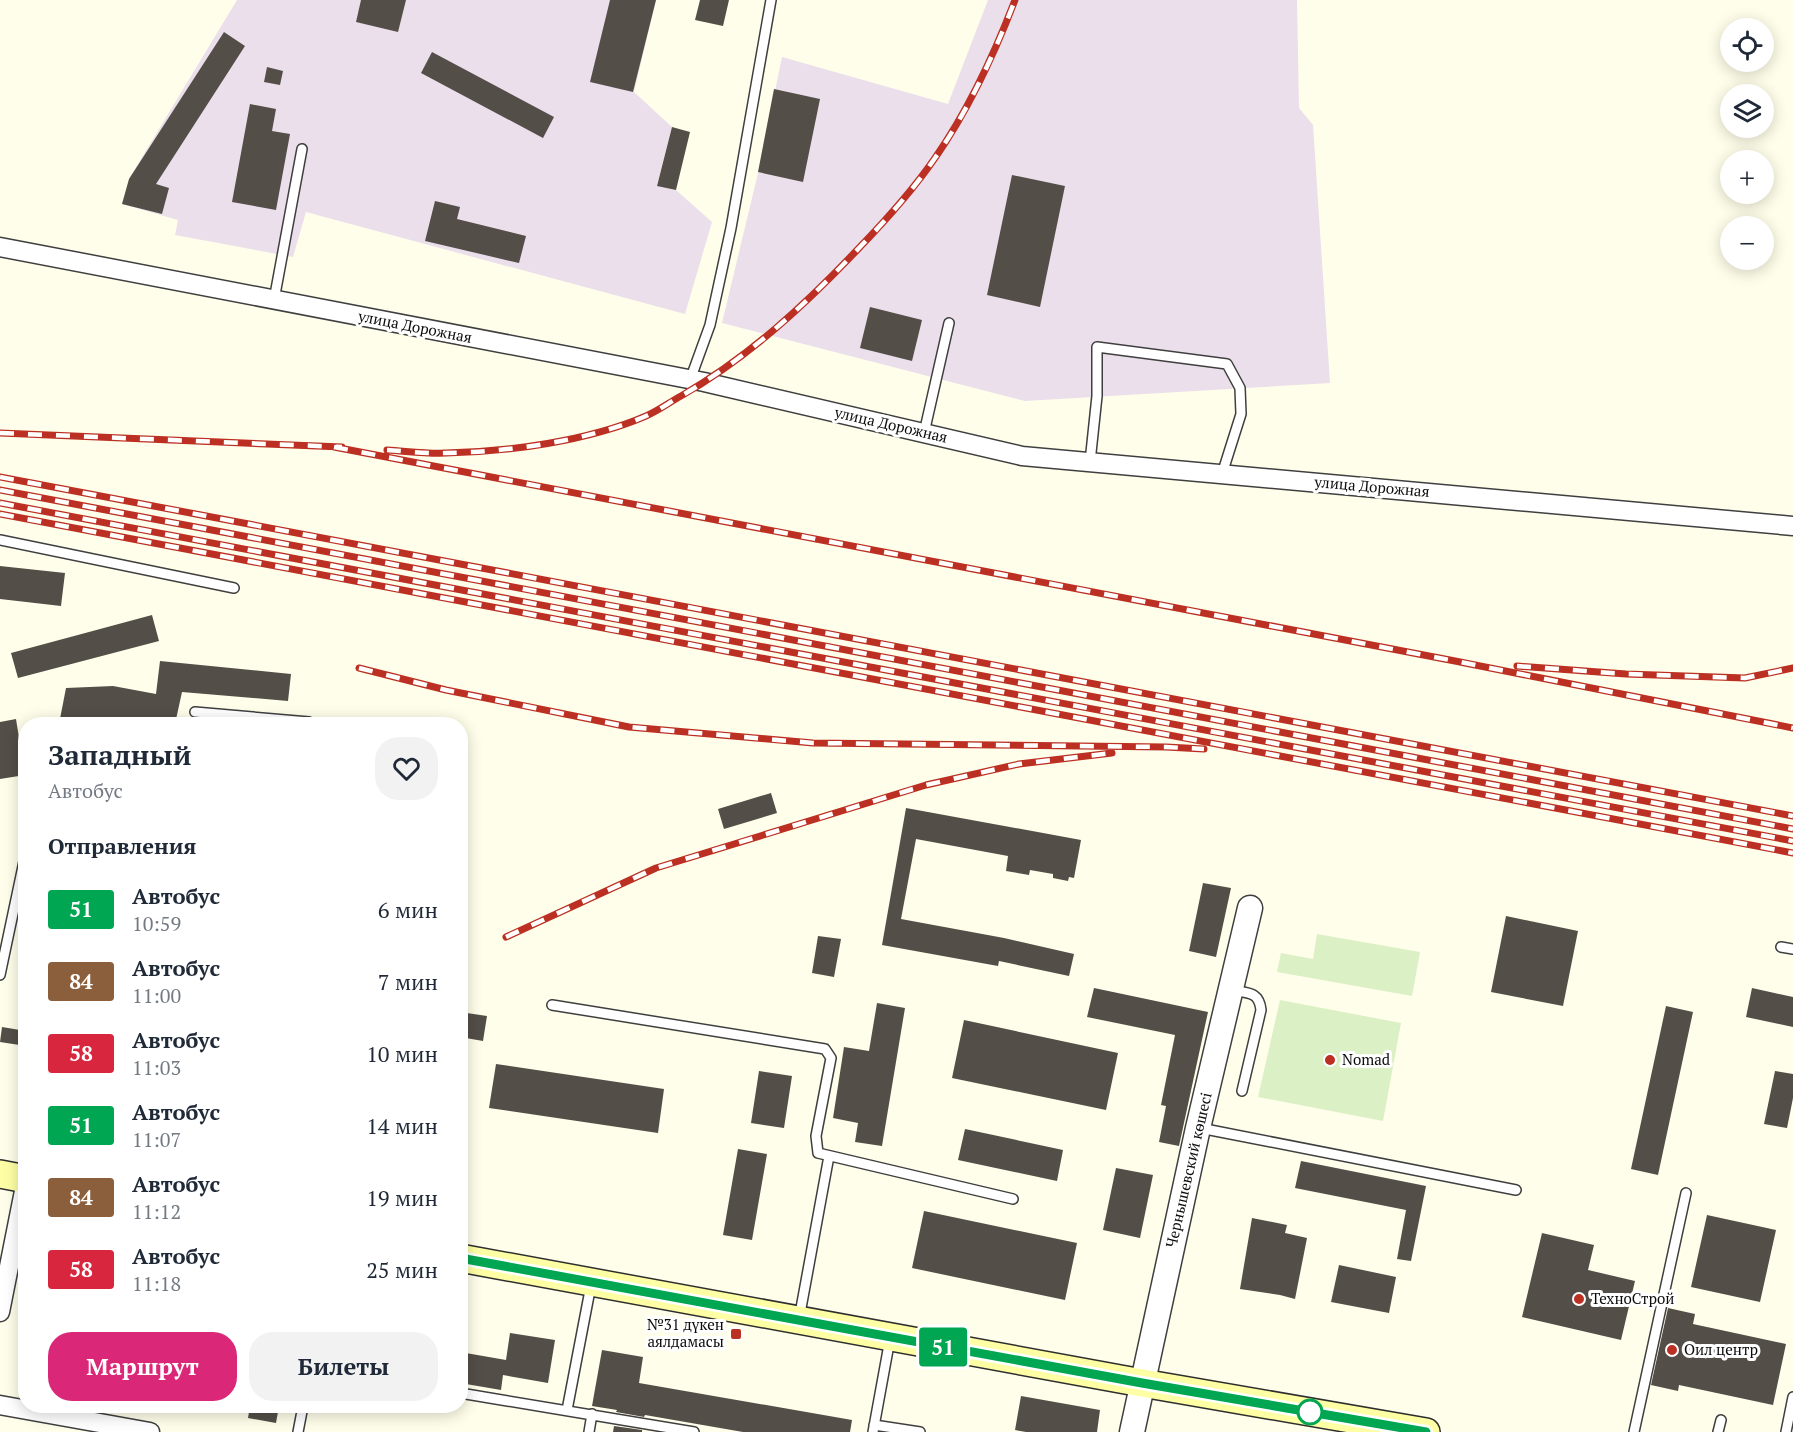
<!DOCTYPE html>
<html lang="ru">
<meta charset="utf-8">
<style>
:root{--surface:#fff;--page:#f2f2f3;--text:#1f2937;--muted:#747a83;--accent:#db2777}
body{margin:0;font-family:"PT Serif",serif;background:var(--page);color:var(--text);height:100vh;display:flex;flex-direction:column;font-size:22px;white-space:nowrap}
*{box-sizing:border-box;margin:0}
p{font-size:20px;color:var(--muted)}
.icon{flex:none;width:33px;height:33px;fill:none;stroke:currentColor;stroke-width:2;stroke-linecap:round;stroke-linejoin:round}
.map{position:relative;flex:1;overflow:hidden}
.sheet{position:absolute;left:18px;top:717px;width:450px;height:696px;display:flex;flex-direction:column;background:var(--surface);border-radius:24px;box-shadow:0 3px 15px #0003}
.sheet>*{flex:none}
.badge{padding:0 12px;border-radius:4px;font-size:21px;line-height:39px}
.fabs{position:absolute;left:1720px;top:18px;display:grid;gap:12px}
.fabs a{display:grid;place-items:center;width:54px;height:54px;border-radius:50%;background:var(--surface);box-shadow:0 3px 15px #0003;font-size:30px}
.map>.badge{position:absolute;translate:-50% -50%;box-shadow:0 0 0 3px #fff}
h2{padding:0 30px;font-size:22px;line-height:54px}
.round{display:grid;place-items:center;flex:none;width:63px;height:63px;border-radius:24px;background:var(--page)}
.head{display:flex;align-items:center;justify-content:space-between;height:102px;padding:0 30px}
h1{font-size:28px;font-weight:700;line-height:45px}
.action{display:flex;gap:12px;margin-top:auto;padding:12px 30px}
.action a{flex:1;height:69px;border-radius:24px;background:var(--accent);color:#fff;font-size:24px;font-weight:700;line-height:69px;text-align:center}
.action a+a{background:var(--page);color:var(--text)}
ul{padding:0;list-style:none}
li{display:flex;align-items:center;gap:18px;height:72px;padding:0 30px}
li div{flex:1}
li b{display:block;font-size:22px}
li em{font-style:normal}
li .badge{min-width:66px;font-weight:700;text-align:center}
.map>svg:first-child{display:block}
</style>
<div class="map">
<svg width="1793" height="1432" viewBox="0 0 1793 1432">
<rect width="100%" height="100%" fill="#fffeea"/>
<path fill="#ebdfeb" d="M237,0H656L634,92L672,127L657,185L676,190L712,222L685,314L306,212L293,257L175,235L178,220L122,204L130,177Z
M988,0H1297L1299,108L1313,125L1330,383L1025,401L722,323L758,173L782,57L948,104Z"/>
<path fill="#dcf0c6" d="M1317,934L1420,952L1412,996L1277,972L1281,953L1313,959Z
M1280,1000L1401,1023L1383,1121L1258,1097Z"/>
<path fill="#544e48" d="M361,0H406L398,32L356,22Z
M610,0H656L633,92L590,82Z
M700,0H729L723,26L695,20Z
M224,32L245,46L156,184L169,188L162,214L122,204L129,179Z
M432,52L554,117L543,138L421,73Z
M267,67L283,71L280,85L264,82Z
M774,89L820,99L803,182L758,172Z
M250,104L276,109L272,131L290,134L276,210L232,202Z
M672,127L690,132L676,190L657,186Z
M1012,175L1065,186L1040,307L987,295Z
M435,201L460,207L457,219L526,236L519,263L425,241Z
M870,307L922,320L912,361L860,348Z
M0,566L65,573L61,606L0,599Z
M152,615L159,641L18,678L11,653Z
M160,661L291,674L288,701L182,692L175,724H59L66,688L113,686L156,694Z
M16,719L25,775L0,779V722Z
M771,793L777,813L724,829L718,809Z
M906,808L1081,840L1074,878L1069,877L1068,881L1053,878V874L1030,870L1029,875L1006,871L1008,856L916,839L901,919L1004,938L1074,954L1069,976L999,961L998,966L882,945Z
M1203,883L1231,888L1216,957L1189,951Z
M1506,916L1578,931L1563,1006L1491,992Z
M818,936L841,939L834,977L812,973Z
M1094,988L1208,1012L1179,1146L1159,1142L1166,1106L1161,1105L1175,1035L1087,1017Z
M1752,988L1793,997V1027L1746,1017Z
M877,1003L905,1008L882,1146L855,1142L858,1123L833,1118L844,1047L869,1051Z
M1666,1006L1693,1012L1658,1175L1631,1169Z
M460,1012L487,1016L483,1041L460,1037Z
M964,1020L1118,1053L1106,1110L952,1078Z
M2,1027L26,1031V1046L0,1042Z
M496,1064L664,1089L658,1133L489,1108Z
M759,1071L792,1076L784,1128L751,1123Z
M1775,1071L1793,1074V1098L1787,1128L1764,1124Z
M965,1129L1063,1150L1057,1181L958,1160Z
M738,1149L767,1154L752,1240L723,1235Z
M1301,1161L1426,1186L1411,1261L1397,1259L1406,1210L1295,1188Z
M1116,1168L1153,1175L1140,1238L1103,1230Z
M924,1211L1077,1243L1065,1300L912,1268Z
M1707,1215L1776,1230L1760,1302L1691,1287Z
M1252,1218L1287,1225L1285,1233L1307,1238L1295,1299L1280,1295L1240,1289Z
M1542,1233L1594,1245L1588,1270L1635,1281L1621,1340L1522,1317Z
M1339,1265L1396,1277L1389,1313L1331,1302Z
M1668,1308L1695,1314L1693,1324L1786,1344L1773,1405L1679,1385L1678,1391L1651,1385Z
M510,1333L555,1340L548,1383L503,1375L501,1390L460,1383V1352L506,1360Z
M602,1350L643,1357L639,1383L852,1420L850,1432H743L645,1415L644,1417L616,1412L617,1410L592,1406Z
M1021,1396L1100,1410L1097,1432H1026L1015,1430Z
M250,1406H279L276,1423L248,1418Z
M614,1426L642,1430V1432H613Z"/>
<g fill="none" stroke-linecap="round" stroke-linejoin="round">
<defs>
<path id="service" d="M274,300L302,149
M690,380L710,325L731,228L771,0
M924,433L949,323
M1090,462L1097,396V347L1227,364L1240,388L1241,414L1222,474
M0,540L234,588
M195,712L309,722L313,724
M1781,947L1793,949
M0,975L26,852
M1231,990C1247,993 1259,991 1261,1010L1242,1091
M552,1005L825,1049L831,1058L816,1136L818,1153L1013,1199
M1200,1128L1516,1190
M799,1319L829,1156
M460,1393L694,1432
M567,1410L591,1285
M874,1425L920,1432
M298,1432L303,1406
M589,1432L592,1414
M873,1432L890,1339
M1634,1432L1686,1193
M1718,1432L1721,1420
M1786,1432L1793,1397"/>
<path id="minor" d="M0,247L704,382L1022,456L1793,526
M0,1312L26,1181
M0,1405L150,1432"/>
<path id="tertiary" d="M1132,1432L1198,1128L1250,908"/>
<path id="secondary" d="M0,1174L26,1179
M460,1258L1142,1383L1426,1432"/>
</defs>
<use href="#service" stroke="#3f3f3f" stroke-width="12"/>
<use href="#minor" stroke="#3f3f3f" stroke-width="21"/>
<use href="#tertiary" stroke="#3f3f3f" stroke-width="27"/>
<use href="#secondary" stroke="#2e2e2e" stroke-width="30"/>
<use href="#service" stroke="#fff" stroke-width="9"/>
<use href="#minor" stroke="#fff" stroke-width="18"/>
<use href="#tertiary" stroke="#fff" stroke-width="24"/>
<use href="#secondary" stroke="#feffa5" stroke-width="27"/>
<defs>
<path id="rail" d="M0,433L342,447
M334,447L1455,661L1793,728
M387,450C406,451 426,454 446,453C508,452 588,441 646,416C658,411 670,402 681,396C749,357 806,304 859,248C886,220 913,190 935,158C969,109 994,55 1015,0
M0,477L1793,816
M0,490L1793,829
M0,503L1793,841
M0,514L1793,853
M1517,666L1626,674L1745,678L1793,668
M359,668L446,690L629,727L813,743L1166,747L1204,749
M506,937L656,868L926,785L1019,764L1112,753"/>
</defs>
<use href="#rail" stroke="#bc2f23" stroke-width="7"/>
<use href="#rail" stroke="#fff" stroke-width="4.5" stroke-dasharray="14" stroke-linecap="butt"/>
</g>
<g fill="none" stroke-linecap="round" stroke-linejoin="round">
<defs>
<path id="line" d="M460,1258L1142,1383L1426,1432"/>
</defs>
<use href="#line" stroke="#fff" stroke-width="14"/>
<use href="#line" stroke="#00a651" stroke-width="9"/>
</g>
<g fill="#bc2f23" stroke="#fff" stroke-width="2">
<circle cx="1330" cy="1060" r="6"/>
<circle cx="1579" cy="1299" r="6"/>
<rect x="730" y="1328" width="12" height="12" rx="3"/>
<circle cx="1672" cy="1350" r="6"/>
</g>
<circle fill="#fff" stroke="#00a651" stroke-width="3" cx="1310" cy="1412" r="12"/>
<g text-anchor="middle" stroke-width="6" stroke-linejoin="round" paint-order="stroke">
<g font-size="15" fill="#0c0c0c" stroke="#fff">
<text transform="translate(415 327) rotate(11)" y="5">улица Дорожная</text>
<text transform="translate(891 425) rotate(13)" y="5">улица Дорожная</text>
<text transform="translate(1372 487) rotate(5)" y="5">улица Дорожная</text>
<text transform="translate(1189 1170) rotate(-77)" y="5">Чернышевский көшесі</text>
</g>
<g font-size="15" fill="#0c0c0c" stroke="#fff" text-anchor="start">
<text x="1342" y="1065">Nomad</text>
<text x="1591" y="1304">ТехноСтрой</text>
<text x="724" y="1330" text-anchor="end">№31 дүкен<tspan x="724" dy="17">аялдамасы</tspan></text>
<text x="1684" y="1355">Оил центр</text>
</g>
</g>
</svg>
<div class="fabs">
<a><svg class="icon" aria-label="locate" viewBox="0 0 24 24"><circle cx="12" cy="12" r="6"/><path d="M12 2v4M12 18v4M2 12h4M18 12h4"/></svg></a>
<a><svg class="icon" aria-label="layers" viewBox="0 0 24 24"><path d="M12 4l9 5-9 5-9-5zM3 14l9 5 9-5"/></svg></a>
<a>+</a>
<a>−</a>
</div>
<b class="badge" style="left:943px;top:1347px;background:#00a651;color:#fff">51</b>
<section class="sheet">
<div class="head"><div><h1>Западный</h1><p>Автобус</p></div><a class="round"><svg class="icon" aria-label="heart" viewBox="0 0 24 24"><path d="M12 20l-8-8c-3-5 5-10 8-4 3-6 11-1 8 4z"/></svg></a></div>
<h2>Отправления</h2>
<ul>
<li><span class="badge" style="background:#00a651;color:#fff">51</span><div><b>Автобус</b><p>10:59</p></div><em>6 мин</em></li>
<li><span class="badge" style="background:#8b5e3c;color:#fff">84</span><div><b>Автобус</b><p>11:00</p></div><em>7 мин</em></li>
<li><span class="badge" style="background:#d7263d;color:#fff">58</span><div><b>Автобус</b><p>11:03</p></div><em>10 мин</em></li>
<li><span class="badge" style="background:#00a651;color:#fff">51</span><div><b>Автобус</b><p>11:07</p></div><em>14 мин</em></li>
<li><span class="badge" style="background:#8b5e3c;color:#fff">84</span><div><b>Автобус</b><p>11:12</p></div><em>19 мин</em></li>
<li><span class="badge" style="background:#d7263d;color:#fff">58</span><div><b>Автобус</b><p>11:18</p></div><em>25 мин</em></li>
</ul>
<div class="action"><a>Маршрут</a><a>Билеты</a></div>
</section>
</div>
